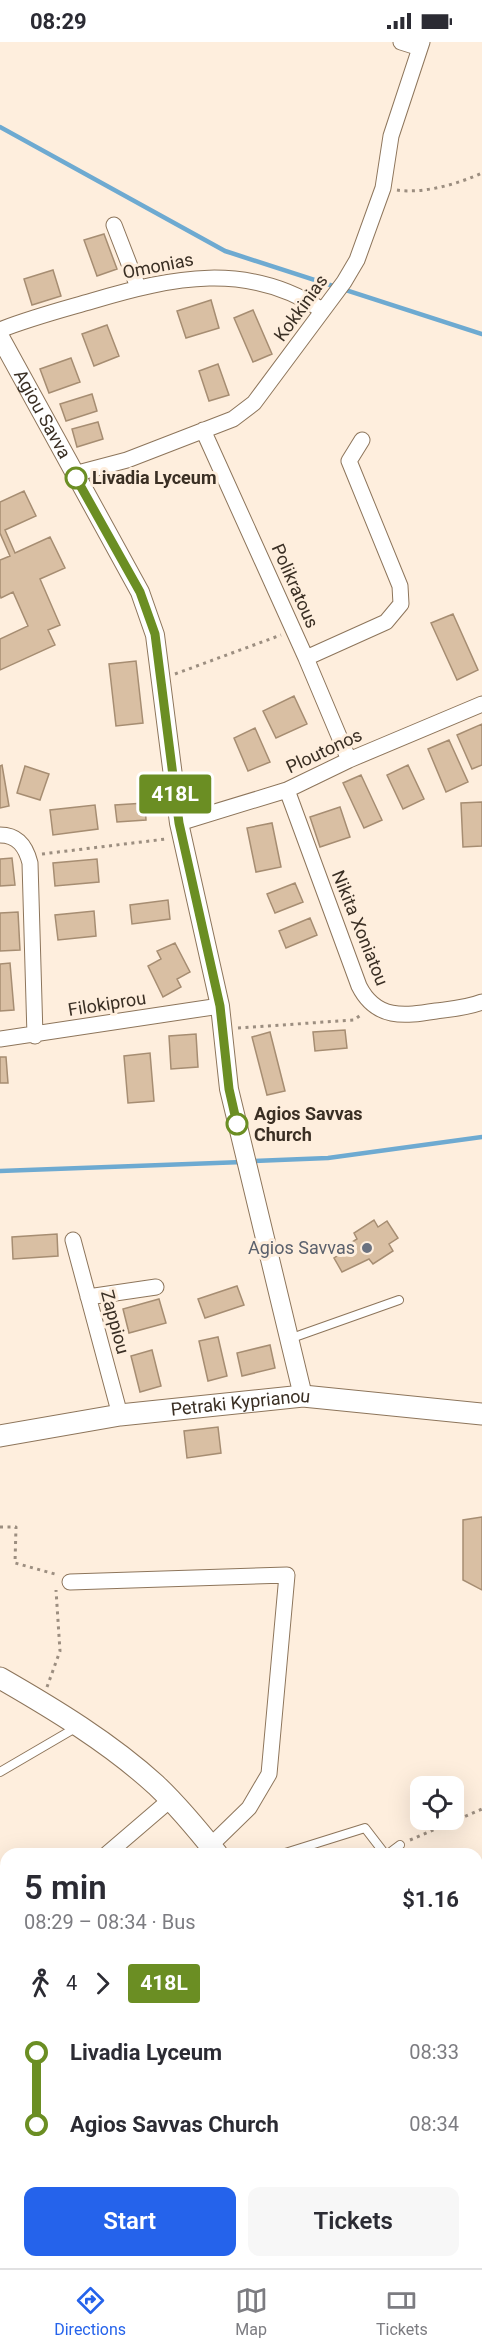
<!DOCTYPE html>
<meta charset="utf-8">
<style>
:root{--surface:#fff;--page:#f7f7f7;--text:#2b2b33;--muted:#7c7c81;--line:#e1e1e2;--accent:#2563eb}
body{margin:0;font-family:Roboto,sans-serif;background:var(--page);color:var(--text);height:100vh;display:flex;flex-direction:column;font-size:22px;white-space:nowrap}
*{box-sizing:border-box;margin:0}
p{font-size:20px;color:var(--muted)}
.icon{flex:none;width:33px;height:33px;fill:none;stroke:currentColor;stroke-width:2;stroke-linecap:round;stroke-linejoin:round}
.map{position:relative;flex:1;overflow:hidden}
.sheet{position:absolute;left:0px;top:1806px;width:483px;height:420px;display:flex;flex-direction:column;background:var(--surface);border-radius:18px 18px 0 0;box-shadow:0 6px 24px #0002}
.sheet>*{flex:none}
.badge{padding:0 12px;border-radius:4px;font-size:21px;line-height:39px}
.buttons{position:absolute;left:410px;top:1734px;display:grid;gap:12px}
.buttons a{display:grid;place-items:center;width:54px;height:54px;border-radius:12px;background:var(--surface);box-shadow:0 6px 24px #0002;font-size:30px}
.map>.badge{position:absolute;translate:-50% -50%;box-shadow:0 0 0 3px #fff}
.legs{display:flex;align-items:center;gap:9px;height:66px;padding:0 24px;font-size:20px}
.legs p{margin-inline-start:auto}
.summary{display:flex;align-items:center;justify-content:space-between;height:102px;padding:0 24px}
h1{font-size:33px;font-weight:600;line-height:45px}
.button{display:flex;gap:12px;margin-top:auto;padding:12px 24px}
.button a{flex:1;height:69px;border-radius:12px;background:var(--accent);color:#fff;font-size:24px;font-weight:600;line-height:69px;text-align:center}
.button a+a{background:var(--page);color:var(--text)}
ul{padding:0 24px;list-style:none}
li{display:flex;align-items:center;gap:21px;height:72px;font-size:22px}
li i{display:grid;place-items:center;width:9px;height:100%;margin:0 8px;background:currentColor}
li i::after{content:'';width:15px;height:15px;margin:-8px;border:4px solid;border-radius:50%;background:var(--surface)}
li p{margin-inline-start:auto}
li:first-child i{background:linear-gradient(#0000 50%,currentColor 0)}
li:last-child i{background:linear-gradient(currentColor 50%,#0000 0)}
.status{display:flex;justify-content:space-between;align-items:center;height:42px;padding:0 30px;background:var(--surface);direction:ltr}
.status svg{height:16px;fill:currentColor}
.tabs{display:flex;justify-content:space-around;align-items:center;height:84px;border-top:2px solid var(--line);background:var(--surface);font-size:16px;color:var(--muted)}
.tabs a{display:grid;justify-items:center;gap:3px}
.tabs .selected{color:var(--accent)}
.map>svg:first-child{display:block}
</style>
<div class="status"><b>08:29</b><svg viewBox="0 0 49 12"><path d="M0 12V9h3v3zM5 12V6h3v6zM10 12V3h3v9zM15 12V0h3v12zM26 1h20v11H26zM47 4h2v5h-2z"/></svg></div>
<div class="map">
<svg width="482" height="2226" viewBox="0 0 482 2226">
<rect width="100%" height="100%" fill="#feeedd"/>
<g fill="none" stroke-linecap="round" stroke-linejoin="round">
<path stroke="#6eaad1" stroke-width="4.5" d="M0,85L225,209L482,292
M252,1119L328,1116L482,1095
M0,1129L243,1120"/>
</g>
<path fill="#d9bfa3" stroke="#a68d72" stroke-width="1.5" d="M104,192L117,227L97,234L84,198Z
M53,228L61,254L32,263L24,237Z
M211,258L219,286L186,296L177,269Z
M253,268L272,312L253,320L234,276Z
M107,283L119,314L94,324L82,292Z
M71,316L80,340L49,351L40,327Z
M218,322L229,353L209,359L199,329Z
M92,352L97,369L66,379L60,362Z
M98,380L103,397L77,405L72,387Z
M24,449L36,474L5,488L15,511L50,495L65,526L40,537L60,583L48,588L55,603L0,628V597L28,584L13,550L1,556L0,553V518L10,514L0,491V460Z
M453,572L478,628L457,638L431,581Z
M136,619L143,681L116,684L109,622Z
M294,654L307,682L276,696L263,669Z
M482,682V723L472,727L457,693Z
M255,686L270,720L248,729L234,696Z
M449,698L468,740L446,750L428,707Z
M2,723L9,764L0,766V724Z
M408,723L424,757L403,767L387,733Z
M25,724L49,732L40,758L17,751Z
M361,733L382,778L364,786L343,741Z
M482,760V804L463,805L461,761Z
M145,761L146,778L117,780L115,763Z
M95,763L98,787L53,793L50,768Z
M340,765L350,795L320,805L310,775Z
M272,781L281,825L256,830L247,786Z
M12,816L15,843L0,844V817Z
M97,817L99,840L55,844L53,821Z
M295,841L303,860L275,871L267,852Z
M168,858L170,877L132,882L130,863Z
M94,869L96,894L58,898L55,873Z
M18,870L20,908L0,909V871Z
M310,876L317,893L286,906L279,889Z
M175,901L190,930L177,937L181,945L163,955L148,924L161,917L157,909Z
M10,921L14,968L0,969V922Z
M345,988L347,1006L315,1009L313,990Z
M270,990L285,1049L267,1053L252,995Z
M196,992L198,1025L171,1027L169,994Z
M150,1011L154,1059L128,1061L124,1014Z
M0,1015H6L8,1041H0Z
M374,1178L378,1185L387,1179L398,1196L389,1202L393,1209L373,1222L369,1217L342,1230L334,1216L340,1212L338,1209L357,1197L354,1191Z
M57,1192L58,1214L13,1217L12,1195Z
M237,1244L244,1263L205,1276L198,1257Z
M159,1257L166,1281L129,1291L123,1267Z
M218,1295L227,1334L208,1339L199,1299Z
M270,1303L275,1326L242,1334L237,1311Z
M152,1308L161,1344L140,1350L131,1314Z
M218,1385L221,1411L187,1416L184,1389Z
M482,1475V1548L463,1538V1478Z
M6,2085V2125L0,2127V2087Z
M252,2220H291L292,2224L254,2226Z"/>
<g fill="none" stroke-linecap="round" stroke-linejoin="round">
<defs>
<path id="service" d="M289,1297L399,1258
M0,1730L77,1685
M282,1812L365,1786L385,1812
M388,1812L400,1803"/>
<path id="minor" d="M401,0L420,6
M114,183L138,245
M0,288C30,276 61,268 92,259C173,235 247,219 322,268
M203,388L306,616L349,718
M74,432L127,418L233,377L254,361L344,240L357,218L383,146L391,94L422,0
M306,616L386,580L401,562L400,544L349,419L362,398
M287,748L359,944C376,978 404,974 436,969C452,967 467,966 482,960
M179,781L287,748L349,718L482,662
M0,793C18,793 26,805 30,821L35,994
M0,997L220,964
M73,1198L120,1373
M88,1255L156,1245
M70,1540L287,1533L269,1732L249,1766L210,1804
M107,1812L170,1758
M0,1869L6,1866
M0,2002L6,2000
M0,2021L6,2041
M0,2072L6,2071
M27,2220L31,2226
M229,2220L230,2226"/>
<g id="tertiary">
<path id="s1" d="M0,295L140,550L155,593L179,781L220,964L229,1047L303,1354"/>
</g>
<g id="secondary">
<path id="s2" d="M0,1394L120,1373L303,1354L482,1372"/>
<path d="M0,1636C54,1667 110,1701 156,1743C178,1764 198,1788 217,1812"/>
<path d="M477,2053L482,2048"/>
<path d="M477,2155L482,2160"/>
<path d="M445,2226L449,2220"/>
</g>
</defs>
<use href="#service" stroke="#8d755b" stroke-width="10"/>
<use href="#minor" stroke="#8d755b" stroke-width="17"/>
<use href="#tertiary" stroke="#8d755b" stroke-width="20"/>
<use href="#secondary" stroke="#8d755b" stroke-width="23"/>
<path stroke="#9c8e80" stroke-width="3" stroke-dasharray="3 4.5" stroke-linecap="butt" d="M397,148C423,152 458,142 482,131
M175,632L281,593
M42,812L166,797
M238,986L354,978L362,972
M0,1485H16L15,1521L55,1532
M47,1645L60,1609L56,1548
M410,1798L482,1767"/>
<use href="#service" stroke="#fff" stroke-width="8"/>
<use href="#minor" stroke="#fff" stroke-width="15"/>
<use href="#tertiary" stroke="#fff" stroke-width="18"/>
<use href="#secondary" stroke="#fff" stroke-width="21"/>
</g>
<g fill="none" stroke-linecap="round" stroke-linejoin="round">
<defs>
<path id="line-1" d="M76,436L140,550L155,592L179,781L220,964L229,1047L237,1082"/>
</defs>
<use href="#line-1" stroke="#fff" stroke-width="14"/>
<use href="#line-1" stroke="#6b8e23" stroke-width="9"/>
</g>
<g fill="#fff" stroke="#6b8e23" stroke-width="3">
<circle cx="76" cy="436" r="10"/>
<circle cx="237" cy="1082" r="10"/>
</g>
<circle fill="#6b7280" stroke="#feeedd" stroke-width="2" cx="367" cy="1206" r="6"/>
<g text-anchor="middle" stroke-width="6" stroke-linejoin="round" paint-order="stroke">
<g font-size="18" fill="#3a2f24" stroke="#feeedd">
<text transform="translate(158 224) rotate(-11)" y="6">Omonias</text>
<text transform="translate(301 266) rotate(-54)" y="6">Kokkinias</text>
<text dy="6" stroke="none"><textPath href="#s1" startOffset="88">Agiou Savva</textPath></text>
<text transform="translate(295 544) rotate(66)" y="6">Polikratous</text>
<text transform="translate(324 709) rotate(-25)" y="6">Ploutonos</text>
<text transform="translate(360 886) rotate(68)" y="6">Nikita Xoniatou</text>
<text transform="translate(107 962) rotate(-9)" y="6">Filokiprou</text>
<text transform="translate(115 1280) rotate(75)" y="6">Zappiou</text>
<text dy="6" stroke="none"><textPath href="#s2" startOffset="243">Petraki Kyprianou</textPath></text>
</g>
<g font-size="18" font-weight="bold" fill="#3a2f24" stroke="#feeedd" text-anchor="start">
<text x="92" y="442">Livadia Lyceum</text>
<text x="254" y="1078">Agios Savvas<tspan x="254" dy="21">Church</tspan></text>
</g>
<g font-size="18" fill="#5b616d" stroke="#feeedd" text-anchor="end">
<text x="355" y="1212">Agios Savvas</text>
</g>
</g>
</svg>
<div class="buttons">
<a><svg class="icon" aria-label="locate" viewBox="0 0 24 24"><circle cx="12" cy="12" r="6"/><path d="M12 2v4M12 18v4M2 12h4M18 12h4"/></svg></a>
</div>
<b class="badge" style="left:175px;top:752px;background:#6b8e23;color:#fff">418L</b>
<section class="sheet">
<div class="summary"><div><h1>5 min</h1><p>08:29 – 08:34 · Bus</p></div><b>$1.16</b></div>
<div class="legs"><svg class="icon" aria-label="walk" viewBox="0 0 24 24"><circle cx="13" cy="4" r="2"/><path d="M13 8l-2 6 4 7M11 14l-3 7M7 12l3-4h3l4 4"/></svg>4<svg class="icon" aria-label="forward" viewBox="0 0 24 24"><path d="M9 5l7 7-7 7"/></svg><b class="badge" style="background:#6b8e23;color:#fff">418L</b></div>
<ul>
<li><i style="color:#6b8e23"></i><b>Livadia Lyceum</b><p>08:33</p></li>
<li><i style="color:#6b8e23"></i><b>Agios Savvas Church</b><p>08:34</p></li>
</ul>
<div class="button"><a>Start</a><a>Tickets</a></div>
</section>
</div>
<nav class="tabs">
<a class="selected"><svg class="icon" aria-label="directions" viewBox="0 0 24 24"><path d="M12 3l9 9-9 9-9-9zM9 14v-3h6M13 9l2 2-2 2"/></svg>Directions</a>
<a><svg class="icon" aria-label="map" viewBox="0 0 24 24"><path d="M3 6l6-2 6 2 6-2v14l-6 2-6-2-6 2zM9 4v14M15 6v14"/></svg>Map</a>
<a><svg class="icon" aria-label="tickets" viewBox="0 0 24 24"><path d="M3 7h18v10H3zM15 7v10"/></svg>Tickets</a>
</nav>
